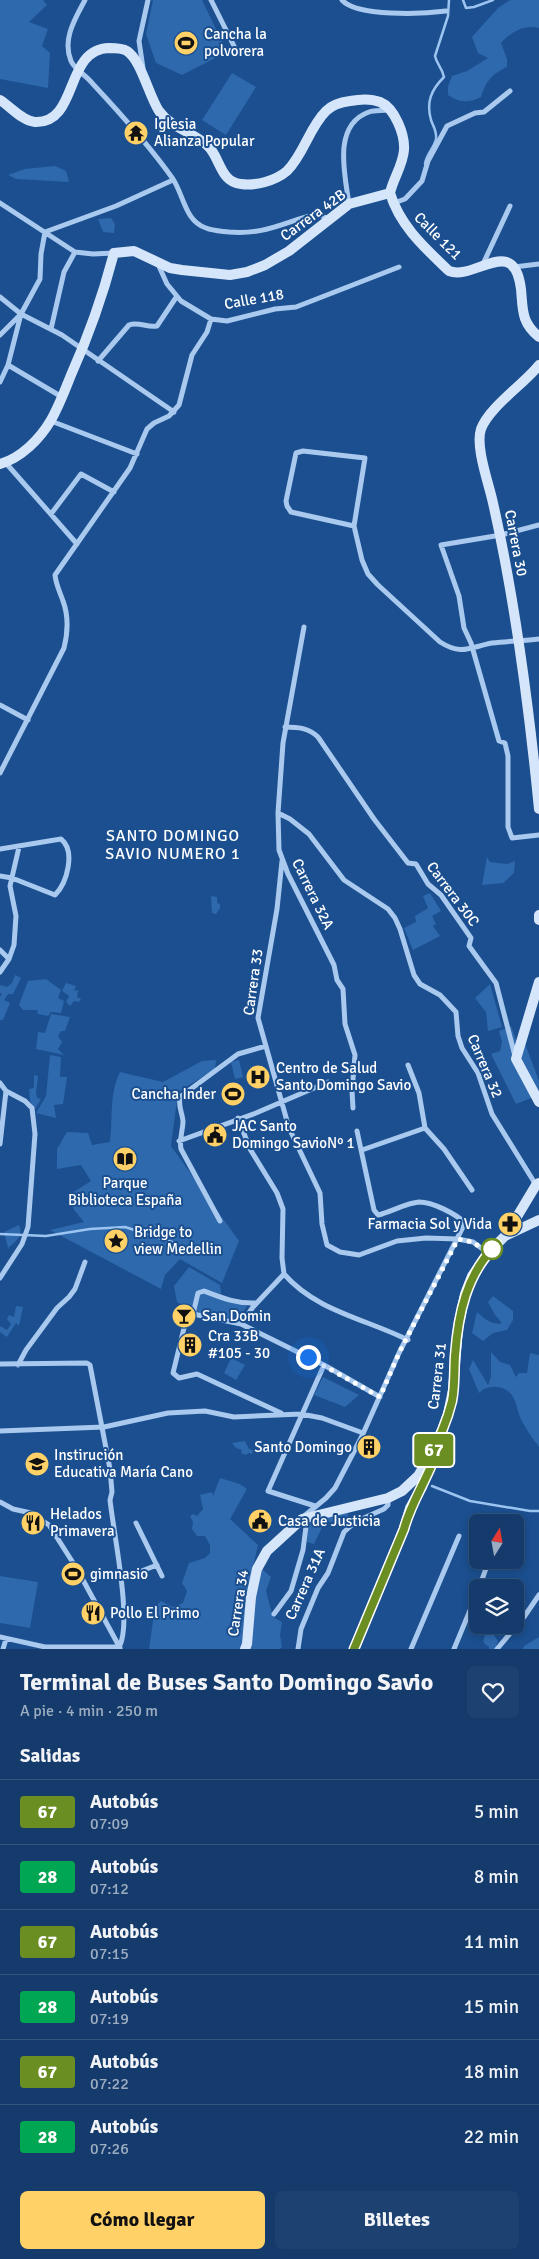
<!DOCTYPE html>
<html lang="es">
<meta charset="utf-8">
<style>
:root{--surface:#143b6b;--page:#1d4271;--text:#f1f3f6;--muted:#9dadc1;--line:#33557e;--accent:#ffd166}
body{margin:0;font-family:Signika,sans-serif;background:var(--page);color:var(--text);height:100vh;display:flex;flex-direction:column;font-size:19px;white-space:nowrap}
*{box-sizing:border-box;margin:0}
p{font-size:16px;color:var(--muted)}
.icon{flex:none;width:28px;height:28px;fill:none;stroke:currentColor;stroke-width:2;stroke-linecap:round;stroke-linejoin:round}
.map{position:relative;height:1649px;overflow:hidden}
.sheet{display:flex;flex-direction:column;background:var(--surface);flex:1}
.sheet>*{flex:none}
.badge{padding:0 10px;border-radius:4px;font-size:18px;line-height:32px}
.needle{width:32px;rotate:11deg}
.tools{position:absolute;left:469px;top:1514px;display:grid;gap:10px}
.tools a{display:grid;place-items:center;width:55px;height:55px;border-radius:8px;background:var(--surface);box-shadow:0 2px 8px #0003,0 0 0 1px var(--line);font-size:25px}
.you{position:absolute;width:25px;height:25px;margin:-12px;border:4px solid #fff;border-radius:50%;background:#1a73e8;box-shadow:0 0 0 8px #1a73e833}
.map>.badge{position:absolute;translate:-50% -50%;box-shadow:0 0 0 2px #fff}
h2{padding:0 20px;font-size:19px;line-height:45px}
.round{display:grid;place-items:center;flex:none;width:52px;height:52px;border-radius:8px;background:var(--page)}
.head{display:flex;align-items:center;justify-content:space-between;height:85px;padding:0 20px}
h1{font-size:24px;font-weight:800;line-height:38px}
.button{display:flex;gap:10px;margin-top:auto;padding:10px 20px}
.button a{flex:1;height:58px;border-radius:8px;background:var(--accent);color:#111;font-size:20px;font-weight:800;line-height:58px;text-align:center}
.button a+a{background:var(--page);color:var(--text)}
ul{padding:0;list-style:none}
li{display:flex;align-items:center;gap:15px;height:65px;padding:0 20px;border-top:1px solid var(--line)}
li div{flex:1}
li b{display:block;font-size:19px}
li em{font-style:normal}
li .badge{min-width:55px;font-weight:700;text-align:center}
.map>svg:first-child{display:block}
</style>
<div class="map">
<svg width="539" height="1649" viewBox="0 0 539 1649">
<rect width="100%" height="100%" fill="#1b4f8f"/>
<path fill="#2e69ad" d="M0,0H43L47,5L29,22L48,29L42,46L50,53L48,88L0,79Z
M153,0H202L227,52L182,75L156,63L146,34Z
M510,0H539V28C525,24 511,32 501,43L507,59V67C492,74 486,81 481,97C470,103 459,103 448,95V86L452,76L467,71L488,58L478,53L472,37L498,8Z
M232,73L256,87L226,135L202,120Z
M55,166L66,171L69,182L16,179L8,175L25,169Z
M111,218L115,224L114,233L103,232L98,219Z
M487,857L490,862L507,864L515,861L514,873L503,883L482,885Z
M430,893L441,911L432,916L436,924L433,926L440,936L413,950L404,928L416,922L415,916L428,908L423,896Z
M211,896L217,897V903L220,904V908L216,914L212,913Z
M15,975L21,978L13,994H8L4,1000L10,1003L3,1020H0V997L2,994L0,993V985L7,987L12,983Z
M46,979L61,990L58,998L64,1001L61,1013L51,1012L48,1016L38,1014L37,1010H23L19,1005L28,981Z
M66,983L76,986L74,991L78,990L77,997L81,999L79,1002L74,1001L70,1006L66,1002L69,996L62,991Z
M490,984L502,1027L488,1031L486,1012L475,998Z
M51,1014L70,1017L65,1031H61L58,1036L62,1042L58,1049L64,1055L36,1049L38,1032L45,1033Z
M511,1026L516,1040L523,1038L539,1081V1095L516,1104L491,1054L500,1051L502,1042L499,1031Z
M50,1055L61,1057L60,1077H67L63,1104L54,1105L56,1118L36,1113L46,1096Z
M216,1060L215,1069L178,1092L171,1146L239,1241L222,1283L180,1259L165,1275L161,1289L50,1230L84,1222L74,1210L69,1195L91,1181L81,1165L57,1169V1149L67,1132L88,1133L92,1145L110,1142C113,1118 109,1094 120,1072L163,1082L202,1061Z
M239,1060L243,1077L235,1079L231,1062Z
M34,1075L38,1076L36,1092L37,1098L41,1099L35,1109L30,1101L29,1089L34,1088Z
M19,1225C24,1235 16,1242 8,1248L4,1232Z
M189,1267L220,1285L222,1299L247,1306L237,1322L196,1313L177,1302L174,1286Z
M493,1296L513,1311V1320L507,1330L493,1333L483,1341L472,1333L477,1312C484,1318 492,1326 502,1323L495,1315L488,1302Z
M16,1306L23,1307L19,1326L16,1323L7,1337L0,1332V1326L7,1330L11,1324L7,1319L9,1315L14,1317Z
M491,1352L500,1362L510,1365L516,1377L519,1373H527L530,1353L539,1355V1447C533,1439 527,1431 523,1423C514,1409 519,1390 497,1387C490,1386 484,1388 479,1393L469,1369L473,1360L488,1385L491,1377Z
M231,1358L245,1365L236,1380L224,1373Z
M323,1377L359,1395L345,1407L314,1395Z
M245,1441L249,1449L253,1450L252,1454L248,1453L246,1455L241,1453L242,1450L236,1448L232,1443Z
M220,1478L240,1484L247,1489L230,1519L258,1545L249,1584L256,1586L262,1569L271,1577L266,1591L273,1617L282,1622L280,1635L282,1647L280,1649H149L155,1607L161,1601L173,1607L183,1603L187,1591L182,1583L189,1563L205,1558L210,1553V1545L205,1536H197L192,1529L193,1522L190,1516L193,1514L197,1516L203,1509L200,1495L212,1492L213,1496Z
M348,1511V1519L324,1523L314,1544L307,1542L309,1521Z
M511,1513L509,1522H495L481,1514Z
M0,1576L38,1582L30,1628L0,1623Z
M485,1625H511L489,1633Z
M493,1634L498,1641L495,1649H489V1647L483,1642L485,1635Z
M539,1637V1649H523L524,1646Z"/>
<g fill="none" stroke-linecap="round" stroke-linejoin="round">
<path stroke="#9cc4f0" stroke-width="2.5" d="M463,0L466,8L474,7L493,0
M425,164C426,155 434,148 436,139C437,131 433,126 431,120C426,102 431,90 444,77C442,67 437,65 435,56L448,16L449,0
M0,1234L46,1236L90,1229L125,1227L175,1243
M432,1486L470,1501L530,1511H539"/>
<path stroke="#a9c9ee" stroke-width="5" d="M85,0C75,19 62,39 71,61C75,70 86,75 92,83C120,113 149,145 173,179C184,196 185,221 206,228C213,231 221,231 229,232C266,235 283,222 317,214L329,219
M211,0L234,46
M342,0C357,17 423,14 446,11
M143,68L139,41L148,0
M0,203L75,252L93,254L114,253
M394,203L405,199L422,181L428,161L447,126L475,113L484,112L510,91
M349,204C345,175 332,125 369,112C375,110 382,111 388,110
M158,264L167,284L181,301L211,319L227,321L275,309L296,307L399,267
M483,264L510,206
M514,267L539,264
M0,297L21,314L62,335L174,412
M51,329L64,272L75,252
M0,335L20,315
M98,361L129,325C138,321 147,328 157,326L177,296
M8,365L62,397
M0,382L8,365L21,314L40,279L41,254L45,232L116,206L173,180
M51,421L137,454
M5,462L77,544
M51,514L81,474L114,492
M539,525L501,535L441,545L459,596L464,628L471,643L499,741L505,743L508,756V827L512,838L539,835
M354,526L291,512L287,506L286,501L296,453L303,451L365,458L354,526L362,560L368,574L378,585L440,642C462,656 470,647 492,643C508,641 524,641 539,639
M304,627L283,743L278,813L279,850L288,874L334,965L337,980L343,989L345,1024L355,1055L352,1091L353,1108
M0,705L28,720
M285,727C298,727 309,728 318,737L374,819L408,863L416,864L428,884L441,895L471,938L469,946L496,983L515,1056
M0,773L64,648C68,632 69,617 63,601C60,592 56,585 55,575L130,468L147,429L154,423L169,416L179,405L192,355L207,332L211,319
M278,813L290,819L309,834L344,880L388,909L395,918L400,929L414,975L420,984L440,995L456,1012L458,1036L462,1048L478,1073L492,1114L536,1185
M0,849L61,839C76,851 67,883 55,895L12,878L0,876
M282,861L277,909L258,1018L289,1128L320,1193L322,1224L327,1245L340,1252L359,1255L397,1241L426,1238L458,1239L473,1242L488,1253
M0,950L9,959
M0,972L9,959L14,945L16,916L10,886L19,847
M408,1065L419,1093L425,1128
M0,1083L6,1091L25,1101L32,1108L35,1134L28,1227L22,1244L0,1278
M238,1118L250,1149L277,1193L283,1209L282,1258L284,1274
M425,1128L444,1149L472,1190
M179,1141L256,1113L328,1082
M0,1144L6,1091
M362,1150L425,1128
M220,1221L181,1149C179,1139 183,1130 183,1121C182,1111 178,1107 180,1097L238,1054L266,1046
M284,1274L253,1307L241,1324L324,1365L380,1397
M284,1274C316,1311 366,1319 408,1340
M193,1314L184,1328L173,1373L179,1378L197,1374L281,1413
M241,1324L193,1314L198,1293L204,1291C222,1298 237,1304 256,1303
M0,1364L87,1363L90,1365L110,1469L112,1492L110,1500C113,1530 133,1624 119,1647
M18,1365L26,1350L57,1308L69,1297L75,1289L85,1262
M0,1431L104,1427L168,1413L205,1411L234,1417L301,1414L322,1418L363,1433
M0,1502L13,1509L31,1513L49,1525L77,1569L120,1648
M315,1506L268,1491L324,1365
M303,1517L326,1498L335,1488L362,1436L399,1353L465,1223C456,1214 433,1202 419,1202C406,1203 391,1212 378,1215L374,1210L357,1131
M136,1523L162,1576
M121,1579L157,1565
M479,1588L489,1560
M274,1614L291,1591L303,1550L307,1519
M0,1637L45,1647H119
M3,1649L6,1639
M298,1649L301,1629L318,1588L328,1573L344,1532L355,1522L384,1509L388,1505V1498
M411,1649L459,1536
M454,1649L478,1591
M497,1649L524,1617L539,1595"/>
<path stroke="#d6e6fa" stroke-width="10" d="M0,100C10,106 22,121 35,122C79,124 64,49 109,48C115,48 122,48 127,51C141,60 149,96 159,111C171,128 193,132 208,146C220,157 220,182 241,184C256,186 275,181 287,171C304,154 309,128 326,111C332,105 342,102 350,101C360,99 370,98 380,102C395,108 405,135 404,150C403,165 393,179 390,193
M390,193C400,226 425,248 449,271C475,281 514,233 521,289C523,310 521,322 539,337
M539,365C524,384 489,407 481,429C475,447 489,484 493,503C516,604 529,707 539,809
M0,464C21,458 40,439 51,420C59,406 65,390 71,375C89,335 103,295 114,253L134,251L170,268L182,270L230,275L247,272L265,265L289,251L349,204L390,193
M539,915V920
M539,982L516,1059L539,1102
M506,1235L536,1185L539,1183
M245,1649L247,1644L251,1597L257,1569L267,1551L302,1519L388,1498L402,1491L418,1476L436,1446L448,1414L453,1390L458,1328L465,1294L472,1276L488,1253L505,1236L539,1220
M354,1649L404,1529L410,1508L422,1487L431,1464"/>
</g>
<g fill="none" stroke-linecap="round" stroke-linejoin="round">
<defs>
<path id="line" d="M354,1649L404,1529C410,1506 423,1486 432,1464L427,1461C438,1442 447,1422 452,1401C455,1386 454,1371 455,1356C458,1315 466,1274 497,1244"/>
</defs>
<use href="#line" stroke="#fff" stroke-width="11"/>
<use href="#line" stroke="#6b8e23" stroke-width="8"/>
<path stroke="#fff" stroke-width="5" stroke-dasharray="0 9" d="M308,1357L380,1397L399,1353L458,1239L473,1242L488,1253L492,1249"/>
</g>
<defs>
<symbol id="stadium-disc" viewBox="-11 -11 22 22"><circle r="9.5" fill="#ffd166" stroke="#1b4f8f"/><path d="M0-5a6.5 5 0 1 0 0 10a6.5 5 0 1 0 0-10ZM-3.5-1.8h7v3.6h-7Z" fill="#111"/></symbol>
<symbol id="temple-disc" viewBox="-11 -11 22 22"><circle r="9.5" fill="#ffd166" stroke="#1b4f8f"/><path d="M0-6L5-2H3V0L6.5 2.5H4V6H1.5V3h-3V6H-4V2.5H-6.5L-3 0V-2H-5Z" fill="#111"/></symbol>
<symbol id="hospital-disc" viewBox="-11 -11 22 22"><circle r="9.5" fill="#ffd166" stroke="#1b4f8f"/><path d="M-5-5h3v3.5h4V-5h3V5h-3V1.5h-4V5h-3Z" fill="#111"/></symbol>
<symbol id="civic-disc" viewBox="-11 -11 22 22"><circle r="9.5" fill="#ffd166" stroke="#1b4f8f"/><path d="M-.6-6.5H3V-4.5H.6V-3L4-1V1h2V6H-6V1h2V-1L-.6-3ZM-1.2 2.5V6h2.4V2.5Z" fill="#111"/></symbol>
<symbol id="library-disc" viewBox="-11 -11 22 22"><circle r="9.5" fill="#ffd166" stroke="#1b4f8f"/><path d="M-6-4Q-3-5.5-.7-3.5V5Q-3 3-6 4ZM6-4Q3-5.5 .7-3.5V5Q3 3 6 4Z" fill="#111"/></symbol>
<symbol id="pharmacy-disc" viewBox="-11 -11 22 22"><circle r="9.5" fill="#ffd166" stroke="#1b4f8f"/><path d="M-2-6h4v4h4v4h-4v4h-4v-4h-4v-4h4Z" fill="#111"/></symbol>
<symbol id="sight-disc" viewBox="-11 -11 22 22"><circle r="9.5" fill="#ffd166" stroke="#1b4f8f"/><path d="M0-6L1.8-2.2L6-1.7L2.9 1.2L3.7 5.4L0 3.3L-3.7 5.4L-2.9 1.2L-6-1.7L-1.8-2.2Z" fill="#111"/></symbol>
<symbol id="bar-disc" viewBox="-11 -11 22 22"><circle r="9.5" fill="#ffd166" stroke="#1b4f8f"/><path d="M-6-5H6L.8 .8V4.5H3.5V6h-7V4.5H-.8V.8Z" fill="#111"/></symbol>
<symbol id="building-disc" viewBox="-11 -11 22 22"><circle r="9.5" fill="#ffd166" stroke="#1b4f8f"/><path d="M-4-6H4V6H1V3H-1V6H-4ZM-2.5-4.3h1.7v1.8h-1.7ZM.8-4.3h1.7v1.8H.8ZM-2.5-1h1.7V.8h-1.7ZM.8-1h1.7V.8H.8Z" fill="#111"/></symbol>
<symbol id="school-disc" viewBox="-11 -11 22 22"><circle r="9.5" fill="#ffd166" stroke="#1b4f8f"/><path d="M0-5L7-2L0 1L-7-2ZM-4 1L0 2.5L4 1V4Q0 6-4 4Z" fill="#111"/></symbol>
<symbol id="restaurant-disc" viewBox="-11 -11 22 22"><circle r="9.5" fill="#ffd166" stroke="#1b4f8f"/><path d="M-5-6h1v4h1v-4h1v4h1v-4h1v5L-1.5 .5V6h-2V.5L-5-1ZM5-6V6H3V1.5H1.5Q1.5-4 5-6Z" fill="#111"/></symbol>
</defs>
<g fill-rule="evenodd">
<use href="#stadium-disc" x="172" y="29" width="28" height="28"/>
<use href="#temple-disc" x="122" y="119" width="28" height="28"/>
<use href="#hospital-disc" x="244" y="1063" width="28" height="28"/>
<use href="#stadium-disc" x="219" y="1080" width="28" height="28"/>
<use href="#civic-disc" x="201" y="1121" width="28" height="28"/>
<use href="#library-disc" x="111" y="1145" width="28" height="28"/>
<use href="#pharmacy-disc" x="496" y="1210" width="28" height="28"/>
<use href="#sight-disc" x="102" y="1227" width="28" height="28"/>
<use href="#bar-disc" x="170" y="1302" width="28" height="28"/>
<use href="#building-disc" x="176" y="1331" width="28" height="28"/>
<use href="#building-disc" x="355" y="1433" width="28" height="28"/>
<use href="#school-disc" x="23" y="1450" width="28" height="28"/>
<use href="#civic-disc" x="246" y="1507" width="28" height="28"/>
<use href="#restaurant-disc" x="19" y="1509" width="28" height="28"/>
<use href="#stadium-disc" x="59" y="1560" width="28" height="28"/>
<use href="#restaurant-disc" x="79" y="1599" width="28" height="28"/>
</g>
<circle fill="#fff" stroke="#6b8e23" stroke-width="2.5" cx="492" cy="1249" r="10"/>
<g text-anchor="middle" stroke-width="4" stroke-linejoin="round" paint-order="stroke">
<g font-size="15" fill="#fff" stroke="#1b4f8f" text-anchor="start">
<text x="204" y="39">Cancha la<tspan x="204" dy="17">polvorera</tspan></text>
<text x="154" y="129">Iglesia<tspan x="154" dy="17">Alianza Popular</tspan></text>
<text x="276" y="1073">Centro de Salud<tspan x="276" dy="17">Santo Domingo Savio</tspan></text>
<text x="216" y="1099" text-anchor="end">Cancha Inder</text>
<text x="232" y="1131">JAC Santo<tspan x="232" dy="17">Domingo SavioNº 1</tspan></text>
<text x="125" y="1188" text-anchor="middle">Parque<tspan x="125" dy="17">Biblioteca España</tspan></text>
<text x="492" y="1229" text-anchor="end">Farmacia Sol y Vida</text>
<text x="134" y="1237">Bridge to<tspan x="134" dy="17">view Medellin</tspan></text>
<text x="202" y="1321">San Domin</text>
<text x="208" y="1341">Cra 33B<tspan x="208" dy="17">#105 - 30</tspan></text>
<text x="352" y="1452" text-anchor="end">Santo Domingo</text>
<text x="54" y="1460">Instirución<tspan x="54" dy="17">Educativa María Cano</tspan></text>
<text x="50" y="1519">Helados<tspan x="50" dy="17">Primavera</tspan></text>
<text x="278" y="1526">Casa de Justicia</text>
<text x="90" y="1579">gimnasio</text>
<text x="110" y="1618">Pollo El Primo</text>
</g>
<g font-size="15" fill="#fff" stroke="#1b4f8f">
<text transform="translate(313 215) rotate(-36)" y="5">Carrera 42B</text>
<text transform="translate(438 236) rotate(45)" y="5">Calle 121</text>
<text transform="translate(254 299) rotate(-10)" y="5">Calle 118</text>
<text transform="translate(516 543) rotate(79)" y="5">Carrera 30</text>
<text transform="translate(313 894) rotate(64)" y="5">Carrera 32A</text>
<text transform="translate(453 894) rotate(53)" y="5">Carrera 30C</text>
<text transform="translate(253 982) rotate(-82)" y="5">Carrera 33</text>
<text transform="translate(485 1066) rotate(67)" y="5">Carrera 32</text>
<text transform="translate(437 1376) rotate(-83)" y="5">Carrera 31</text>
<text transform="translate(305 1584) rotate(-66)" y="5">Carrera 31A</text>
<text transform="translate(238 1603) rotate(-81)" y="5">Carrera 34</text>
</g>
<g font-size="16" letter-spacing="1" fill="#fff" stroke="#1b4f8f">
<text x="173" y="841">SANTO DOMINGO<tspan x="173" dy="18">SAVIO NUMERO 1</tspan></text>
</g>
</g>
</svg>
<div class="tools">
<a><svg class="needle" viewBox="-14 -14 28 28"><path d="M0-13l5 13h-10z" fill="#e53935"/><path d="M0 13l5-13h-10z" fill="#9dadc1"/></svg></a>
<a><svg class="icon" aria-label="layers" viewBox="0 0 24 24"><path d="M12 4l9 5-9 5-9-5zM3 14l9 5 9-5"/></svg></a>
</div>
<div class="you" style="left:308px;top:1357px"></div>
<b class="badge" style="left:434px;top:1450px;background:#6b8e23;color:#fff">67</b>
</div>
<section class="sheet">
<div class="head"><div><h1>Terminal de Buses Santo Domingo Savio</h1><p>A pie · 4 min · 250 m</p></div><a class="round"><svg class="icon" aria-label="heart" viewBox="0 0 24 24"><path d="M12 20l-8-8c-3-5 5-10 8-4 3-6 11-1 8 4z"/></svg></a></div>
<h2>Salidas</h2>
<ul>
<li><span class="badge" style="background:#6b8e23;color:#fff">67</span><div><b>Autobús</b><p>07:09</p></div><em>5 min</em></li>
<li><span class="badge" style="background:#00a651;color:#fff">28</span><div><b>Autobús</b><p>07:12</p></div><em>8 min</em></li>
<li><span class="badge" style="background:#6b8e23;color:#fff">67</span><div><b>Autobús</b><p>07:15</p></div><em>11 min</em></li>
<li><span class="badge" style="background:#00a651;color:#fff">28</span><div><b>Autobús</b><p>07:19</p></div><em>15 min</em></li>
<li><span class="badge" style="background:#6b8e23;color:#fff">67</span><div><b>Autobús</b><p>07:22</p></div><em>18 min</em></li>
<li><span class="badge" style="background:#00a651;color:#fff">28</span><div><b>Autobús</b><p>07:26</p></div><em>22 min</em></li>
</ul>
<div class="button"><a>Cómo llegar</a><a>Billetes</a></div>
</section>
